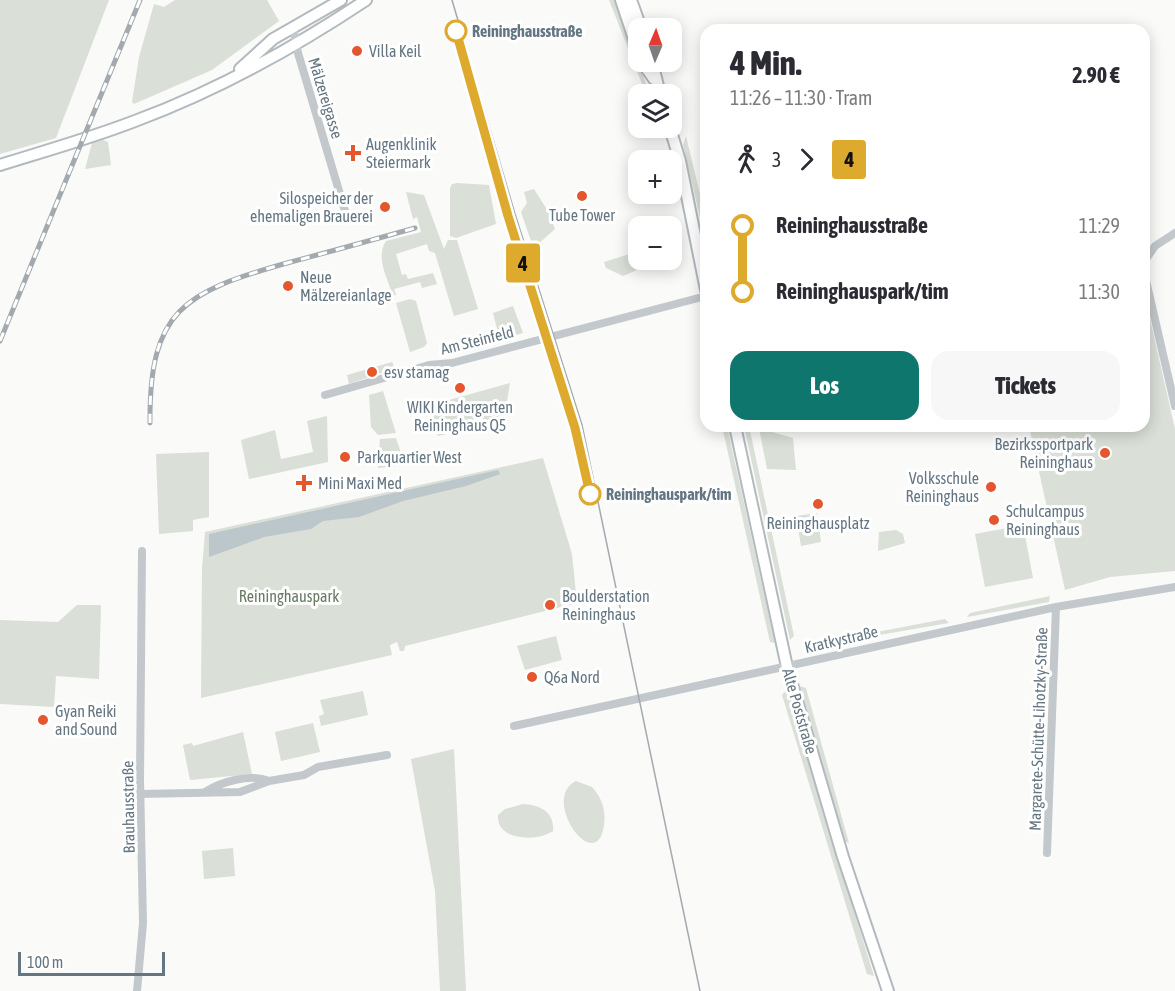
<!DOCTYPE html>
<html lang="de">
<meta charset="utf-8">
<style>
:root{--surface:#fff;--page:#f7f7f7;--text:#2b2b33;--muted:#7c7c81;--accent:#0f766e}
body{margin:0;font-family:"Asap Condensed",sans-serif;background:var(--page);color:var(--text);height:100vh;display:flex;flex-direction:column;font-size:22px;white-space:nowrap}
*{box-sizing:border-box;margin:0}
p{font-size:20px;color:var(--muted)}
.icon{flex:none;width:33px;height:33px;fill:none;stroke:currentColor;stroke-width:2;stroke-linecap:round;stroke-linejoin:round}
.map{position:relative;flex:1;overflow:hidden}
.panel{position:absolute;left:700px;top:24px;width:450px;height:408px;display:flex;flex-direction:column;background:var(--surface);border-radius:18px;box-shadow:0 3px 15px #0003}
.panel>*{flex:none}
.badge{padding:0 12px;border-radius:4px;font-size:21px;line-height:39px}
.needle{width:39px;rotate:2deg}
.tools{position:absolute;left:628px;top:18px;display:grid;gap:12px}
.tools a{display:grid;place-items:center;width:54px;height:54px;border-radius:12px;background:var(--surface);box-shadow:0 3px 15px #0003;font-size:30px}
.scale{position:absolute;left:18px;bottom:15px;width:147px;box-sizing:border-box;padding-left:6px;border:3px solid #657683;border-top:0;font-size:16px;line-height:21px;white-space:nowrap;color:#657683;-webkit-text-stroke:4px #fff;paint-order:stroke}
.map>.badge{position:absolute;translate:-50% -50%;box-shadow:0 0 0 3px #fff}
.legs{display:flex;align-items:center;gap:9px;height:66px;padding:0 30px;font-size:20px}
.legs p{margin-inline-start:auto}
.head{display:flex;align-items:center;justify-content:space-between;height:102px;padding:0 30px}
h1{font-size:33px;font-weight:800;line-height:45px}
.button{display:flex;gap:12px;margin-top:auto;padding:12px 30px}
.button a{flex:1;height:69px;border-radius:18px;background:var(--accent);color:#fff;font-size:24px;font-weight:800;line-height:69px;text-align:center}
.button a+a{background:var(--page);color:var(--text)}
ul{padding:0 30px;list-style:none}
li{display:flex;align-items:center;gap:21px;height:66px;font-size:22px}
li i{display:grid;place-items:center;width:9px;height:100%;margin:0 8px;background:currentColor}
li i::after{content:'';width:15px;height:15px;margin:-8px;border:4px solid;border-radius:50%;background:var(--surface)}
li p{margin-inline-start:auto}
li:first-child i{background:linear-gradient(#0000 50%,currentColor 0)}
li:last-child i{background:linear-gradient(currentColor 50%,#0000 0)}
.map>svg:first-child{display:block}
</style>
<div class="map">
<svg width="1175" height="991" viewBox="0 0 1175 991">
<rect width="100%" height="100%" fill="#fafaf8"/>
<path fill="#dadfd7" d="M0,0H109L56,138L0,154Z
M175,0H267L279,21L212,70L134,104L132,102L139,57L154,4L164,7Z
M609,0H614L650,94H646Z
M686,136L706,219V243L683,145Z
M103,140L108,142L111,165L85,169L92,143Z
M457,183L489,185L496,224L456,238L450,236V188L452,184Z
M534,189L548,211L555,229L537,245L531,241L521,212L527,203L524,192Z
M406,192L424,195L444,249L448,240H457L478,309L454,316L435,253L429,251L427,244L396,254L402,275L406,274L408,279L433,273L437,284L422,288L420,282L394,289L396,295L393,296C388,279 375,258 386,241L421,232L417,217L413,219Z
M639,251V260H660L623,276L606,268L604,262Z
M1145,297L1175,429V571L1110,577L1065,590L1029,426H1144Z
M410,299L416,301L427,343L424,347L410,352L396,303Z
M513,306L523,333L500,340L493,313Z
M392,362L395,368L349,384L347,375Z
M510,383L505,413L500,422L438,436L431,405Z
M383,391L396,433L378,435L371,427L369,395Z
M327,416L328,462L249,479L241,440L275,430L281,459L313,452L307,421Z
M722,426H727L775,643L770,642Z
M744,426H749L794,636L790,640Z
M759,428L793,438L796,470L767,469Z
M396,438L405,465L378,468L380,439Z
M209,452V517L193,520V531L159,534L156,454Z
M543,458L572,554L577,603L405,646L404,651H400L397,642L390,645L392,655L201,698L202,569L205,532Z
M817,513L821,542L801,546L796,516Z
M1023,525L1033,578L985,587L975,534Z
M896,530L903,534L905,543L878,551L879,532Z
M1050,596L1049,602L967,617L970,613Z
M77,605H101L99,679L56,676L54,707L0,704V620L58,622Z
M945,619L949,623L815,646L809,645Z
M556,636L562,660L525,670L517,646Z
M800,686L806,688L849,843L843,841Z
M786,690L874,976L867,974L782,695Z
M363,691L368,715L321,726L319,716L324,714L320,700Z
M313,723L320,752L281,761L275,732Z
M243,732L252,774L190,780L183,745L192,743L193,746Z
M454,749L466,991H440L435,891L411,759Z
M576,781L592,787C602,798 606,810 604,825C597,878 539,799 576,781Z
M523,804C540,805 555,812 553,831C537,842 496,841 498,815L505,809Z
M233,848L235,876L204,879L202,851Z"/>
<path fill="#bbc7cb" d="M498,470L500,474L466,486L403,501L359,517L323,521L311,529L264,537L209,557V534Z"/>
<g fill="none" stroke-linecap="round" stroke-linejoin="round">
<defs>
<path id="secondary" d="M621,0L639,54
M631,0L641,28
M642,62L654,79
M652,62L660,94
M240,69L273,39L341,0
M670,128L680,161L706,290
M0,165C45,151 91,138 135,121C216,91 294,48 366,0
M735,426L787,667L843,857L888,991"/>
</defs>
<use href="#secondary" stroke="#b3babf" stroke-width="14"/>
<path stroke="#c3c8cc" stroke-width="8" d="M293,27L298,53L345,211
M1144,262L1155,246L1175,233
M1144,272L1175,406
M325,395L429,365L452,363L706,296
M514,726L1056,607L1175,587
M205,792C221,782 250,773 269,781
M140,794L240,792L269,781L304,775L318,767L387,755
M1047,853L1056,607
M137,991L143,923L140,779L142,551"/>
<use href="#secondary" stroke="#fff" stroke-width="10"/>
<path stroke="#a2aab0" stroke-width="1.5" d="M452,0L515,214L582,425L700,991"/>
<defs>
<path id="rail" d="M0,341L140,0
M150,423C149,310 184,292 287,263C329,252 372,240 415,228"/>
</defs>
<use href="#rail" stroke="#a2aab0" stroke-width="5"/>
<use href="#rail" stroke="#fff" stroke-width="3" stroke-dasharray="9" stroke-linecap="butt"/>
</g>
<g fill="none" stroke-linecap="round" stroke-linejoin="round">
<defs>
<path id="line-1" d="M456,31L508,216L575,428L590,494"/>
</defs>
<use href="#line-1" stroke="#fff" stroke-width="14"/>
<use href="#line-1" stroke="#deaa2e" stroke-width="9"/>
</g>
<g fill="#fff" stroke="#deaa2e" stroke-width="3">
<circle cx="456" cy="31" r="10"/>
<circle cx="590" cy="494" r="10"/>
</g>
<g fill="#e4572e" stroke="#fff" stroke-width="2">
<circle cx="357" cy="51" r="6"/>
<path d="M350 144h6v6h6v6h-6v6h-6v-6h-6v-6h6z"/>
<circle cx="582" cy="196" r="6"/>
<circle cx="385" cy="207" r="6"/>
<circle cx="288" cy="286" r="6"/>
<circle cx="372" cy="372" r="6"/>
<circle cx="460" cy="388" r="6"/>
<circle cx="1105" cy="453" r="6"/>
<circle cx="345" cy="457" r="6"/>
<path d="M301 474h6v6h6v6h-6v6h-6v-6h-6v-6h6z"/>
<circle cx="991" cy="487" r="6"/>
<circle cx="818" cy="504" r="6"/>
<circle cx="994" cy="520" r="6"/>
<circle cx="550" cy="605" r="6"/>
<circle cx="532" cy="677" r="6"/>
<circle cx="43" cy="720" r="6"/>
</g>
<g text-anchor="middle" stroke-width="6" stroke-linejoin="round" paint-order="stroke">
<g font-size="16" font-weight="bold" fill="#657683" stroke="#fff" text-anchor="start">
<text x="472" y="37">Reininghausstraße</text>
<text x="606" y="500">Reininghauspark/tim</text>
</g>
<g font-size="16" fill="#657683" stroke="#fff" text-anchor="start">
<text x="369" y="57">Villa Keil</text>
<text x="366" y="150">Augenklinik<tspan x="366" dy="18">Steiermark</tspan></text>
<text x="373" y="204" text-anchor="end">Silospeicher der<tspan x="373" dy="18">ehemaligen Brauerei</tspan></text>
<text x="582" y="221" text-anchor="middle">Tube Tower</text>
<text x="300" y="283">Neue<tspan x="300" dy="18">Mälzereianlage</tspan></text>
<text x="384" y="378">esv stamag</text>
<text x="460" y="413" text-anchor="middle">WIKI Kindergarten<tspan x="460" dy="18">Reininghaus Q5</tspan></text>
<text x="1093" y="450" text-anchor="end">Bezirkssportpark<tspan x="1093" dy="18">Reininghaus</tspan></text>
<text x="357" y="463">Parkquartier West</text>
<text x="979" y="484" text-anchor="end">Volksschule<tspan x="979" dy="18">Reininghaus</tspan></text>
<text x="318" y="489">Mini Maxi Med</text>
<text x="1006" y="517">Schulcampus<tspan x="1006" dy="18">Reininghaus</tspan></text>
<text x="818" y="529" text-anchor="middle">Reininghausplatz</text>
<text x="562" y="602">Boulderstation<tspan x="562" dy="18">Reininghaus</tspan></text>
<text x="544" y="683">Q6a Nord</text>
<text x="55" y="717">Gyan Reiki<tspan x="55" dy="18">and Sound</tspan></text>
</g>
<g font-size="16" fill="#657683" stroke="#fff">
<text transform="translate(326 98) rotate(73)" y="6">Mälzereigasse</text>
<text transform="translate(477 340) rotate(-14)" y="6">Am Steinfeld</text>
<text transform="translate(841 639) rotate(-13)" y="6">Kratkystraße</text>
<text transform="translate(800 711) rotate(74)" y="6">Alte Poststraße</text>
<text transform="translate(1038 729) rotate(-88)" y="6">Margarete-Schütte-Lihotzky-Straße</text>
<text transform="translate(128 807) rotate(-91)" y="6">Brauhausstraße</text>
</g>
<g font-size="16" fill="#687a64" stroke="#fff">
<text x="289" y="602">Reininghauspark</text>
</g>
</g>
</svg>
<div class="tools">
<a><svg class="needle" viewBox="-14 -14 28 28"><path d="M0-13l5 13h-10z" fill="#e53935"/><path d="M0 13l5-13h-10z" fill="#7c7c81"/></svg></a>
<a><svg class="icon" aria-label="layers" viewBox="0 0 24 24"><path d="M12 4l9 5-9 5-9-5zM3 14l9 5 9-5"/></svg></a>
<a>+</a>
<a>−</a>
</div>
<div class="scale">100 m</div>
<b class="badge" style="left:523px;top:263px;background:#deaa2e;color:#111">4</b>
<section class="panel">
<div class="head"><div><h1>4 Min.</h1><p>11:26 – 11:30 · Tram</p></div><b>2.90 €</b></div>
<div class="legs"><svg class="icon" aria-label="walk" viewBox="0 0 24 24"><circle cx="13" cy="4" r="2"/><path d="M13 8l-2 6 4 7M11 14l-3 7M7 12l3-4h3l4 4"/></svg>3<svg class="icon" aria-label="forward" viewBox="0 0 24 24"><path d="M9 5l7 7-7 7"/></svg><b class="badge" style="background:#deaa2e;color:#111">4</b></div>
<ul>
<li><i style="color:#deaa2e"></i><b>Reininghausstraße</b><p>11:29</p></li>
<li><i style="color:#deaa2e"></i><b>Reininghauspark/tim</b><p>11:30</p></li>
</ul>
<div class="button"><a>Los</a><a>Tickets</a></div>
</section>
</div>
